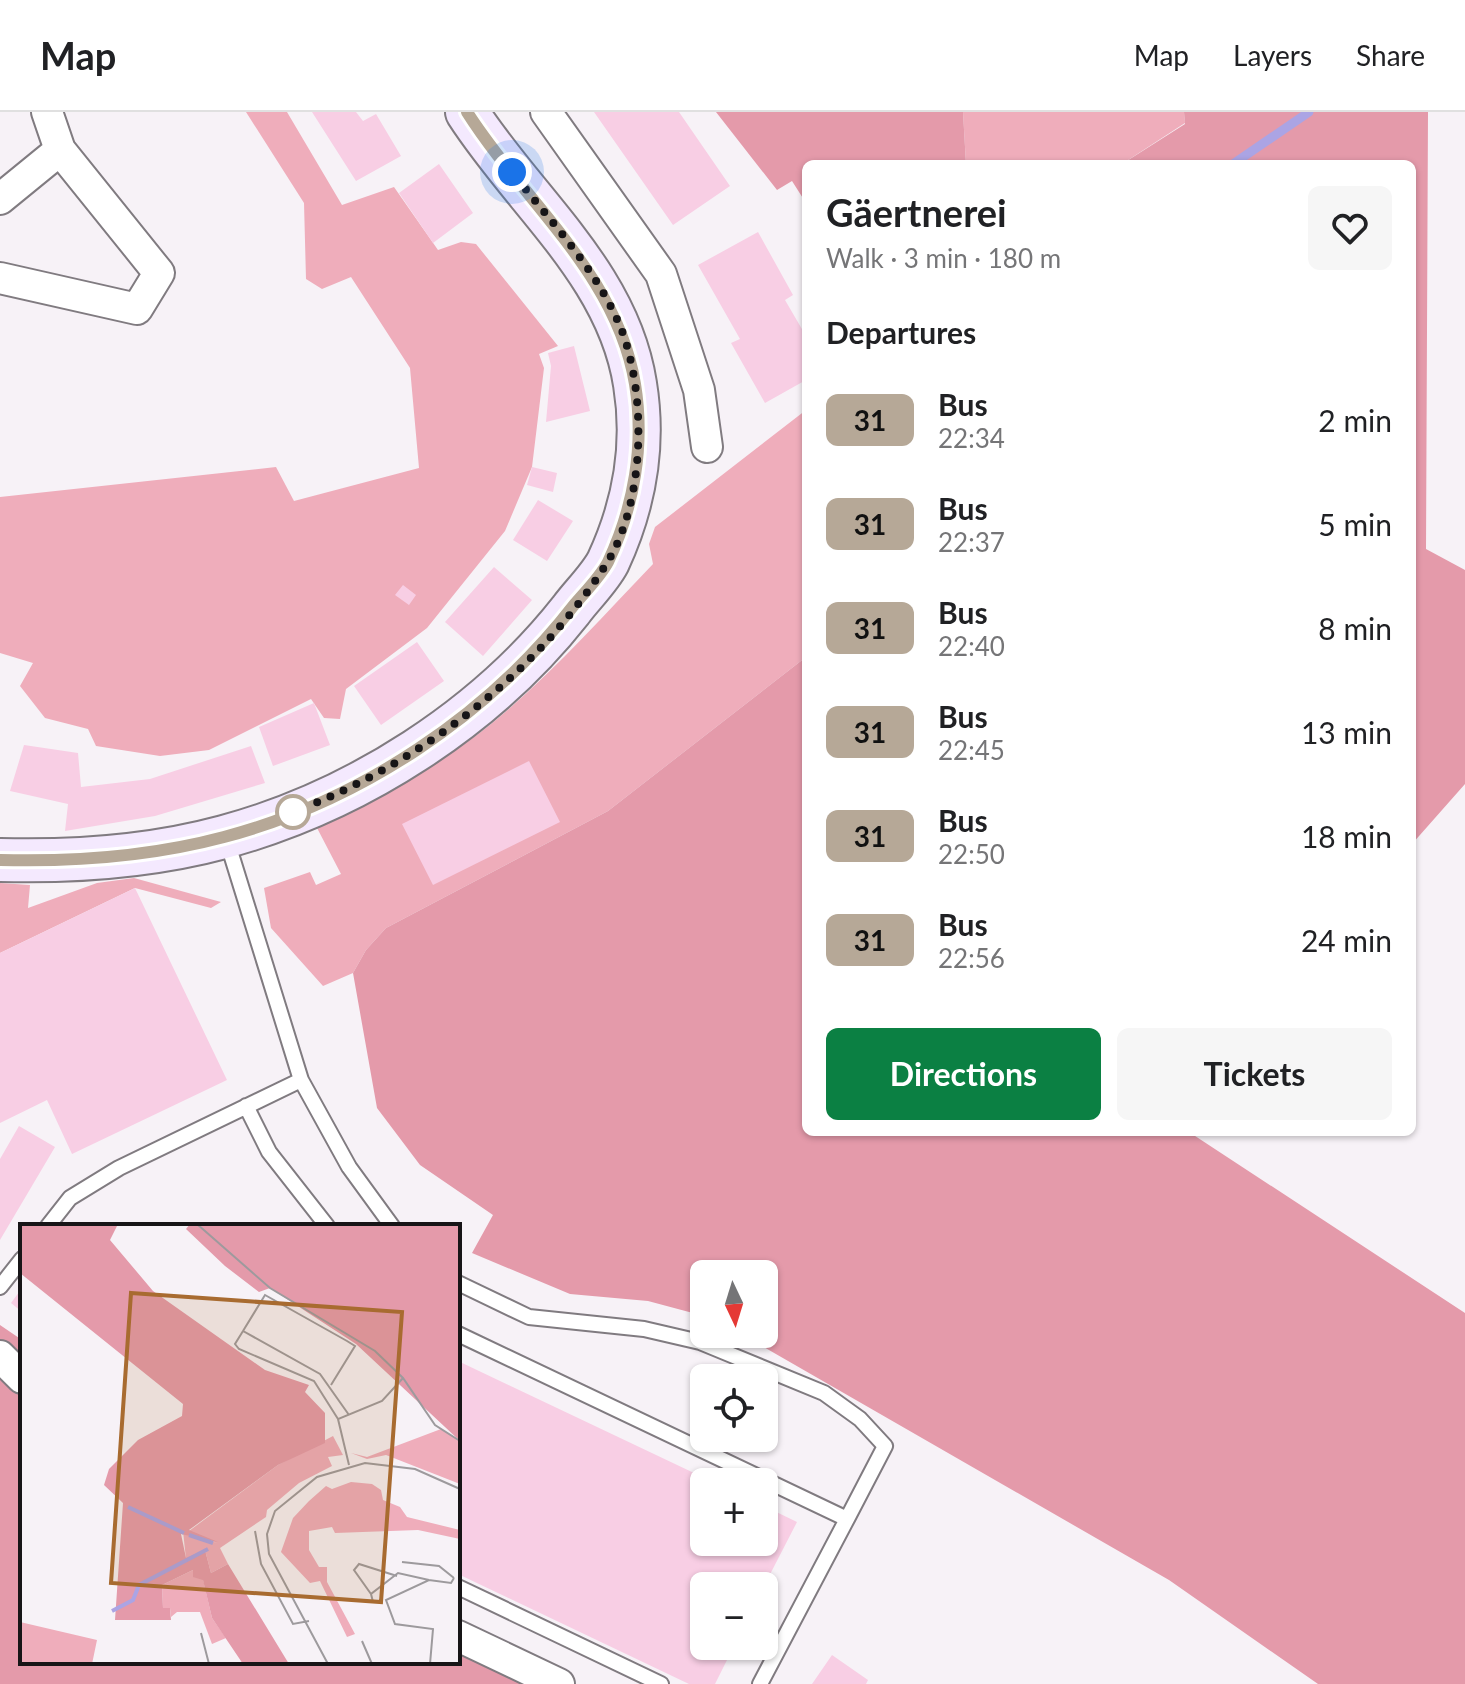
<!DOCTYPE html>
<meta charset="utf-8">
<style>
:root{--surface:#fff;--page:#f6f6f6;--text:#202124;--muted:#757577;--line:#e0e0e0;--accent:#0b8043}
body{margin:0;font-family:Lato,sans-serif;background:var(--page);color:var(--text);height:100vh;display:flex;flex-direction:column;font-size:30px;white-space:nowrap}
*{box-sizing:border-box;margin:0}
p{font-size:26px;color:var(--muted)}
.icon{flex:none;width:44px;height:44px;fill:none;stroke:currentColor;stroke-width:2;stroke-linecap:round;stroke-linejoin:round}
.map{position:relative;flex:1;overflow:hidden}
.side{position:absolute;left:802px;top:48px;width:614px;height:976px;display:flex;flex-direction:column;background:var(--surface);border-radius:12px;box-shadow:0 2px 6px #0004}
.side>*{flex:none}
.badge{padding:0 16px;border-radius:12px;font-size:28px;line-height:52px}
.needle{width:52px;rotate:176deg}
.buttons{position:absolute;left:690px;top:1148px;display:grid;gap:16px}
.buttons a{display:grid;place-items:center;width:88px;height:88px;border-radius:12px;background:var(--surface);box-shadow:0 2px 6px #0004;font-size:40px}
.you{position:absolute;width:40px;height:40px;margin:-20px;border:6px solid #fff;border-radius:50%;background:#1a73e8;box-shadow:0 0 0 12px #1a73e833}
.map>.badge{position:absolute;translate:-50% -50%;box-shadow:0 0 0 4px #fff}
h2{padding:0 24px;font-size:30px;line-height:72px}
.round{display:grid;place-items:center;flex:none;width:84px;height:84px;border-radius:12px;background:var(--page)}
.overview{display:flex;align-items:center;justify-content:space-between;height:136px;padding:0 24px}
h1{font-size:38px;font-weight:700;line-height:60px}
.cta{display:flex;gap:16px;margin-top:auto;padding:16px 24px}
.cta a{flex:1;height:92px;border-radius:12px;background:var(--accent);color:#fff;font-size:32px;font-weight:700;line-height:92px;text-align:center}
.cta a+a{background:var(--page);color:var(--text)}
ul{padding:0;list-style:none}
li{display:flex;align-items:center;gap:24px;height:104px;padding:0 24px}
li div{flex:1}
li b{display:block;font-size:30px}
li em{font-style:normal}
li .badge{min-width:88px;font-weight:700;text-align:center}
header{display:flex;align-items:center;gap:48px;box-sizing:border-box;height:112px;padding:0 40px;background:var(--surface);border-bottom:2px solid var(--line)}
header strong{font-size:38px}
nav{display:flex;gap:44px;margin-inline-start:auto;font-size:28px}
.map>svg:first-child{display:block}
</style>
<header>
<strong>Map</strong>
<nav><a>Map</a><a>Layers</a><a>Share</a></nav>
</header>
<div class="map">
<svg width="1465" height="1572" viewBox="0 0 1465 1572">
<rect width="100%" height="100%" fill="#f7f2f7"/>
<path fill="#efadbb" d="M246,0H287L342,93L394,75L438,138L461,130L476,132L558,234L539,242L544,256L532,355L505,419L427,516L346,577L340,607L324,606L311,587L209,638L160,644L96,634L88,617L45,606L20,574L33,551L0,541V385L276,355L294,389L419,356L410,256L351,165L322,177L306,167L304,91Z
M963,0H1184L1185,11L1122,52H966Z
M806,298V545L608,699L386,816L366,838L353,861L323,874L271,816L264,776L310,760L316,773L341,762L316,714C376,684 439,654 491,612C550,564 601,506 653,452L649,432L655,415Z
M134,766L221,790L211,796L135,776L0,841V771L30,773L28,796L97,771Z"/>
<path fill="#e49aaa" d="M716,0H963L966,52H806V91L792,69L777,78Z
M1184,0H1428L1426,437L1465,458V672L1412,732V52H1122L1185,12Z
M806,545V1020H1189L1465,1201V1572H1318L1169,1468L741,1222H764V1162H704V1204L648,1189L570,1182L472,1141L493,1103L420,1053L377,996L353,861L366,838L386,816L608,699Z
M0,1213L22,1228V1550H458V1524L559,1572H0Z"/>
<g fill="none" stroke-linecap="round" stroke-linejoin="round">
<path stroke="#aba4e4" stroke-width="9" d="M1233,52L1309,0"/>
</g>
<path fill="#f8cee4" d="M312,0H356L363,9L376,2L401,44L356,69Z
M594,0H679L730,74L673,113Z
M439,52L473,101L433,131L399,81Z
M758,120L793,183L785,188L806,224V268L765,291L731,231L740,227L698,153Z
M574,234L590,299L546,310L551,254L548,241Z
M532,355L557,361L553,380L527,373Z
M538,388L573,409L547,449L513,428Z
M494,455L532,488L483,544L445,510Z
M403,473L416,483L409,493L395,483Z
M417,530L444,569L381,613L354,574Z
M314,591L330,633L273,654L259,615Z
M24,633L78,641L81,675L150,667L251,634L265,671L155,704L65,719L68,692L10,679Z
M529,649L560,710L433,773L402,712Z
M135,776L227,968L72,1042L47,988L0,1011V841Z
M19,1014L55,1035L0,1128V1047Z
M22,1176V1200L11,1191Z
M458,1249L713,1370H704V1430H764V1394L797,1410L764,1474H704V1534H734L715,1572H689L458,1462Z
M832,1543L868,1568L866,1572H812Z"/>
<g fill="none" stroke-linecap="round" stroke-linejoin="round">
<defs>
<path id="lane" d="M301,968L349,1055L392,1114
M246,994L269,1040L327,1114
M48,1114L70,1086L119,1056L301,968L227,729
M458,1171L529,1205L644,1217L700,1230L824,1281L860,1307L885,1334L847,1407L458,1222
M0,1175L22,1147
M458,1475L661,1572
M760,1572L847,1407"/>
<path id="street" d="M546,0L661,162L699,278L707,335
M0,87L60,38L47,0
M0,166L137,197L159,161L60,38
M0,1244L22,1266
M458,1524L559,1572"/>
<path id="secondary" d="M0,748C76,750 150,745 224,725C357,689 486,606 571,498C582,483 599,467 608,450C634,394 645,333 635,272C618,162 524,89 467,0"/>
</defs>
<use href="#lane" stroke="#807b80" stroke-width="18"/>
<use href="#street" stroke="#807b80" stroke-width="34"/>
<use href="#secondary" stroke="#807b80" stroke-width="46"/>
<use href="#lane" stroke="#fff" stroke-width="14"/>
<use href="#street" stroke="#fff" stroke-width="30"/>
<use href="#secondary" stroke="#f4e9fe" stroke-width="42"/>
</g>
<g fill="none" stroke-linecap="round" stroke-linejoin="round">
<defs>
<path id="line" d="M0,748C76,750 149,745 224,725C360,689 488,604 574,493C585,480 600,465 608,450C634,395 645,333 635,272C617,162 524,90 467,0"/>
</defs>
<use href="#line" stroke="#fff" stroke-width="18"/>
<use href="#line" stroke="#b6a897" stroke-width="12"/>
<path stroke="#171517" stroke-width="8" stroke-dasharray="0 14.4" d="M293,700L285,703C411,657 532,568 605,454C645,393 647,286 622,219C599,160 551,110 512,60"/>
</g>
<circle fill="#fff" stroke="#b6a897" stroke-width="4" cx="293" cy="700" r="16"/>
<g transform="translate(20 1112)">
<rect width="440" height="440" fill="#f7f2f7"/>
<path d="M421,205L440,217V260L366,231L347,235L331,229L347,233ZM313,212L323,231L308,233L312,242L279,259L247,286L246,293L200,324L208,340L191,349L185,326L166,335L163,307L197,319L169,307L258,241ZM331,258L352,260L361,266L363,276L380,283L387,293L440,306V315L398,306L315,309L312,303L289,307V326L299,343H307V358L335,410L327,413L300,357L290,359L261,328L273,294L289,277L306,262L312,265ZM173,346L183,355L192,394L206,414L192,420L180,388H157L151,393L150,384H143L142,361ZM0,398L77,416L72,440H0Z" fill="#efadbb"/>
<path d="M0,0H98L90,16L133,67L245,146L289,161L285,168L305,189V219L258,241L169,306L198,318L161,310L166,334L185,326L191,349L208,340L269,440H223L192,394L183,356L173,353V346L142,361L143,384H150L151,396H95L103,279L84,261L89,245L118,216L162,192L163,180L0,49ZM170,0H440V217L336,120L250,64L239,68L205,42L166,5Z" fill="#e49aaa"/>
<path fill="none" stroke="#aba4e4" stroke-width="4" d="M108,283L164,309M169,311L193,319M92,387L113,376L119,361L188,325"/>
<path fill="none" stroke="#9d9a9d" stroke-width="2" d="M177,0L250,64L355,127L383,154L415,201L440,217M223,107L245,71L327,117L335,122L311,161M318,195L294,157L219,125L215,120L223,107L300,150L329,191M329,241L318,195L362,177L383,154M235,307L241,340L273,400L289,397M382,338L419,342L434,354M351,370L334,346L339,340L377,352M353,378L351,370L378,349L409,356M181,409L189,440M342,417L352,440M308,440L249,330L247,310L255,287L297,253L345,239L395,245L440,265M410,440L413,405L375,400L366,376L409,356L431,359L434,354"/>
<path fill="#a86b30" fill-opacity="0.15" stroke="#a86b30" stroke-width="4" d="M111,69L382,88L361,378L91,359Z"/>
<rect width="440" height="440" fill="none" stroke="#171517" stroke-width="4"/>
</g>
</svg>
<div class="buttons">
<a><svg class="needle" viewBox="-14 -14 28 28"><path d="M0-13l5 13h-10z" fill="#e53935"/><path d="M0 13l5-13h-10z" fill="#757577"/></svg></a>
<a><svg class="icon" aria-label="locate" viewBox="0 0 24 24"><circle cx="12" cy="12" r="6"/><path d="M12 2v4M12 18v4M2 12h4M18 12h4"/></svg></a>
<a>+</a>
<a>−</a>
</div>
<div class="you" style="left:512px;top:60px"></div>
<section class="side">
<div class="overview"><div><h1>Gäertnerei</h1><p>Walk · 3 min · 180 m</p></div><a class="round"><svg class="icon" aria-label="heart" viewBox="0 0 24 24"><path d="M12 20l-8-8c-3-5 5-10 8-4 3-6 11-1 8 4z"/></svg></a></div>
<h2>Departures</h2>
<ul>
<li><span class="badge" style="background:#b6a897;color:#111">31</span><div><b>Bus</b><p>22:34</p></div><em>2 min</em></li>
<li><span class="badge" style="background:#b6a897;color:#111">31</span><div><b>Bus</b><p>22:37</p></div><em>5 min</em></li>
<li><span class="badge" style="background:#b6a897;color:#111">31</span><div><b>Bus</b><p>22:40</p></div><em>8 min</em></li>
<li><span class="badge" style="background:#b6a897;color:#111">31</span><div><b>Bus</b><p>22:45</p></div><em>13 min</em></li>
<li><span class="badge" style="background:#b6a897;color:#111">31</span><div><b>Bus</b><p>22:50</p></div><em>18 min</em></li>
<li><span class="badge" style="background:#b6a897;color:#111">31</span><div><b>Bus</b><p>22:56</p></div><em>24 min</em></li>
</ul>
<div class="cta"><a>Directions</a><a>Tickets</a></div>
</section>
</div>
